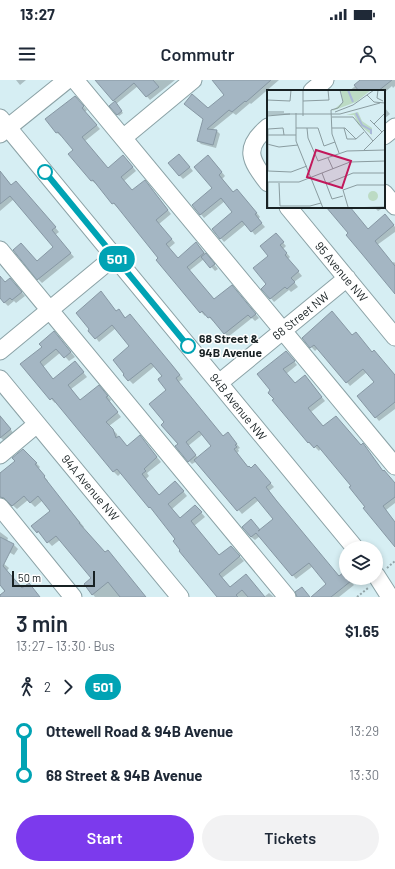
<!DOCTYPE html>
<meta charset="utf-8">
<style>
:root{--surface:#fff;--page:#f2f2f3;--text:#1f2937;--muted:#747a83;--accent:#7c3aed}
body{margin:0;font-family:Barlow,sans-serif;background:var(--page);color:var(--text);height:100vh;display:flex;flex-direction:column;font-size:15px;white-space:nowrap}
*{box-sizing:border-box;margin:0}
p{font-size:13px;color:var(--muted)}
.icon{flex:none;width:22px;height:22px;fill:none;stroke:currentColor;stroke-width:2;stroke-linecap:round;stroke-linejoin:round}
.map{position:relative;height:517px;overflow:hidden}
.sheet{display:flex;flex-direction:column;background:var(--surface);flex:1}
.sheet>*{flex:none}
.badge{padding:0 8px;border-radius:13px;font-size:14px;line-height:26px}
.fabs{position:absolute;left:339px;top:461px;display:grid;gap:8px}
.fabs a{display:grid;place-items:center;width:44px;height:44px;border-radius:50%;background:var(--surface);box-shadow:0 2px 6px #0003;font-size:20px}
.scale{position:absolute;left:12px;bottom:10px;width:83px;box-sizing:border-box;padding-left:4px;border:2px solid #182123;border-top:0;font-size:11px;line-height:14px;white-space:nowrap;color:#182123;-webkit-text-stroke:3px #fff;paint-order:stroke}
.map>.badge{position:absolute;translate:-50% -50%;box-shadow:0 0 0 2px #fff}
.legs{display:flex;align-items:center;gap:6px;height:44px;padding:0 16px;font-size:13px}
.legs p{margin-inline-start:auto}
.headline{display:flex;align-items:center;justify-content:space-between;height:68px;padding:0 16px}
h1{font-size:22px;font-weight:600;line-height:30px}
.primary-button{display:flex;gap:8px;margin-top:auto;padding:8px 16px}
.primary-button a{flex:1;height:46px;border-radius:24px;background:var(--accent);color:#fff;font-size:16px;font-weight:600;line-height:46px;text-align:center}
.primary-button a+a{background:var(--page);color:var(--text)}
ul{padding:0 16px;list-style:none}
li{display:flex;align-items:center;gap:14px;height:44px;font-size:15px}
li i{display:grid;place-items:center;width:6px;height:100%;margin:0 5px;background:currentColor}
li i::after{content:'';width:10px;height:10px;margin:-5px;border:3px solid;border-radius:50%;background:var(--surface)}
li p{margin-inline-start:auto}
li:first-child i{background:linear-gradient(#0000 50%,currentColor 0)}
li:last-child i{background:linear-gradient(currentColor 50%,#0000 0)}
.status{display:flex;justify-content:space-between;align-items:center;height:28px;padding:0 20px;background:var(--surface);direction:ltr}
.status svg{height:11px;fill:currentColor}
header{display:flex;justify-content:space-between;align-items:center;height:52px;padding:0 16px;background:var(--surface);font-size:18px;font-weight:600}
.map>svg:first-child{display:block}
</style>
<div class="status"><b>13:27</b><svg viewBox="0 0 49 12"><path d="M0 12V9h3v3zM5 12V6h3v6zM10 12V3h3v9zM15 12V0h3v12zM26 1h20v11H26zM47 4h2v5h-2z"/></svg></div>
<header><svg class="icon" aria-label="menu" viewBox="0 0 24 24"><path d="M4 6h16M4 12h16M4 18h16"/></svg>Commutr<svg class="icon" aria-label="person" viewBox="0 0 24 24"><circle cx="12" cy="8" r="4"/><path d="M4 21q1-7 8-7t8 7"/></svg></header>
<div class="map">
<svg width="395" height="517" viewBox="0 0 395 517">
<rect width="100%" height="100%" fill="#d6eef3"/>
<path fill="#0003" fill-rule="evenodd" d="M16,0H26L20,5Z
M101,0H175L150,20L138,6L116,24L123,33L119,36L111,26L115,22Z
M214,0H279L251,24L250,23L236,35L233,33L212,50L217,51L220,54L216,68L201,64L198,61L204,40L189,27L208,29L226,15Z
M363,0H395V6L393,8L392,6L384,13V11H349Z
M79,21L87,30L85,32L100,49L85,61L108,89L127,80L136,91L124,101L132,111L148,104L171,134L159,144L175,163L169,168L178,179L200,167L218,189L215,191L204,179L189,191L215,220L235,210L259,238L255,241L252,238L228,257L214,240L213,241L206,234L205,236L201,232L157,180L159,178L118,126L117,127L113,123L97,103L96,104L92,101L70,75L75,71L62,55L61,56L57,53L46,39Z
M384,27L390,34L384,39Z
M183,79L193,91L183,99L179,95Z
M212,80L225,96L222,99L234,113L241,114L260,137L258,139L265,147L255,155L246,144L224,162L213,149L234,132L225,121L204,138L193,125L214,108Z
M0,91L12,106H20L59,152L55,155L74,177L42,203L38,199L37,182L55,167L14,119L0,131Z
M327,127H349L368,150L389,139L395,147V152L377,165L392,183L394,182L395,183V212L349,153Z
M374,127H382L383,128L378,131Z
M279,158L286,166L283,169L290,177L288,179L302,196L294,202L298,207L291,212L289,210L274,222L263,209L268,205L269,176Z
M0,197L5,203H14L25,216L16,223L14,221L8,226L0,218Z
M117,232L122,234L176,290L183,299L179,302L181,306L223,357H231L240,368L238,369L239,371L237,373L249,388L258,389L274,407L269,411L280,425L339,497L346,495V498H348L354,505L339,517H312L328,504L313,486L296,499L260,456L255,460L251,457L243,447L260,451L275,439L259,420L242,434L197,381L192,384L189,381L165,342L168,311L163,296L155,286L133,304L124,295L131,266L116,248L99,262L96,258ZM203,354L213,366L198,378L188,366Z
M58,256L75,277L69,281L61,272L43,287L54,300L79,287L87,297L71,309L81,321L103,310L111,320L109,322L121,337L109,346L117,354L118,358L128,367L144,361L161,382L147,393L149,396L146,399L159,415L179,406L187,416L172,429L180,439L199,430L205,437L194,446L220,476L231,467L244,481L222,498L230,508L246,495L264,517L269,513L274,517H218L182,470L177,459L154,431L121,393L118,396L114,392L56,322L55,323L51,319L22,284Z
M352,256L395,304V329L379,341L358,316L375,302L367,292L350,306L318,268L315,271L303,258Z
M290,276L297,285L286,294L295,304L308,300L325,321L311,332L323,347L383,392L395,404V423L386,430L395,442V465L352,406L321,368L319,371L313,365L312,366L309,363L274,320L275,319L269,313Z
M0,335L14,354L4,361L0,357Z
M23,370L40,387L38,389L48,401L47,402L84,447L83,448L146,517H95L85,505L93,498L61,459L52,466L33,446L51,431L43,420L35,427L28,420L17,429L9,422L3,420L0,417V398L16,381Z
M0,452L8,458L7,461L14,465L18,469L14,475L0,467Z
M0,482L4,484L9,488L7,491L23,509L40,517H7L5,512L0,505Z"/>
<path fill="#a4b6c3" stroke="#8798a4" d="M95,0H153L159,7L146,17L134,3L113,21Z
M212,0H271L246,22L245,21L232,32L229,30L207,49L217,50L213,65L197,61L203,39L184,24L192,14L208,28L224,15Z
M360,0H392L378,11H359L354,5Z
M75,16L84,26L82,28L97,45L82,57L108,88L123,75L133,87L121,97L132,110L145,100L168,130L156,140L172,159L166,164L178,178L196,162L204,173L187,187L214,219L232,205L256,234L251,238L248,235L224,254L210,237L208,238L202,231L200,233L156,180L158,178L114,123L112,124L93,100L91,101L68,74L73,70L58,52L56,53L45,39Z
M115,21L122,31L117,35L109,26Z
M179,74L190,87L179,96L168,83Z
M208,75L222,92L219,95L233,112L237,109L257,133L255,134L262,143L251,152L242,141L220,159L212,149L232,132L221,118L200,135L192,125L212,108L194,87Z
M0,91L11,105L16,101L56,147L52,150L71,173L37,200L13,170L21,163L37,181L53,167L10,116L0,124Z
M326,127H350L368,149L385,134L394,145L375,161L395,186V214L362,174L346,155L348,153Z
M276,153L284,162L280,165L287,173L285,175L299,191L291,198L295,202L287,209L285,207L270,219L261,209L266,204L253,188L268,176L260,166Z
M206,173L215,184L210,188L201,177Z
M0,196L5,202L10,198L22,212L12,220L10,218L4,223L0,218Z
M101,211L116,231L119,229L125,238L130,234L172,285L180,295L176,298L178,301L223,356L228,352L237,364L235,365L237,367L234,369L248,387L249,386L251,388L255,384L271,403L266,407L276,420L339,496L344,492L346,494V498H349L351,501L331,517H311L326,504L309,483L292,496L256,453L251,457L242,447L251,439L260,450L258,451L273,439L255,417L237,431L210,399L194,380L211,366L199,351L186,362L196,375L188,382L175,366L178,364L161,345L164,342L149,324L166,310L159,301L158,299L162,296L151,283L128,301L123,295L124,294L113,280L129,266L112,245L95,259L88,251L89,249L76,233Z
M332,231L352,255L356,252L372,272L374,270L395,295V322L375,338L357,316L374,302L363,289L346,303L314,265L310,268L302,258Z
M54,251L71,272L64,278L56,269L40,282L53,299L75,281L84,292L68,305L80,320L99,305L108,316L106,317L118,332L106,342L113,349L116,358L119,356L127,366L140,355L157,377L144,389L146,391L142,394L159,415L175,401L184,411L168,424L180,438L195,425L202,432L191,441L219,475L231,466L240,476L219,494L230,507L246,494L265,517H248L242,510L236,515L238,517H217L179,471L180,470L173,461L175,459L150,427L149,428L117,389L113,392L52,318L50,320L20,284L42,267L39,264Z
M286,271L295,281L283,289L295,303L305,295L322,317L308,328L323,346L336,336L361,365L363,363L383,391L384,390L395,403V417L383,426L395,442V467L363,428L365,427L349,407L351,406L317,365L314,368L309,362L308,363L272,320L274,319L268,313L270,310L257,294Z
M0,336L11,349L0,358Z
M23,369L37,383L35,384L45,396L44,397L80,443H79L105,472L108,470L146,517H120L108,502L92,515L84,504L91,498L56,456L47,463L38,451L37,453L31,446L50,431L38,416L30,423L24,416L12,426L4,418L0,417V393L15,381L12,378Z
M0,457L14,464L3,486L22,508L29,503L40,517H0V515L5,511L0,505Z
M302,507L310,517H297L295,512Z"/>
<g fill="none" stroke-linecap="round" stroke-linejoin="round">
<defs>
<path id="minor" d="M75,0L395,386
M312,11L325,0
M0,38L355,468
M268,47C243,68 250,80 268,103
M0,54L67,0
M384,56L395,47
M123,58L193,0
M384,113L395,126
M288,127L395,257
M0,170L287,517
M0,271L115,176
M0,299L180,517
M219,303L347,198
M0,375L37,344
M0,427L73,517
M376,495L390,517"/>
</defs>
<use href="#minor" stroke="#8ba2a6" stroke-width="19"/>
<path stroke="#92a4a8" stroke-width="2" stroke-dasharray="2 2" stroke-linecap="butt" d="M387,488L395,481
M357,517L368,508"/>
<use href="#minor" stroke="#fff" stroke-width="17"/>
</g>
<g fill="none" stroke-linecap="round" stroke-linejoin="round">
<defs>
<path id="line-1" d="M45,92L188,266"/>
</defs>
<use href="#line-1" stroke="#fff" stroke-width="9"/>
<use href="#line-1" stroke="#00a3b4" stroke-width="6"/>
</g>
<g fill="#fff" stroke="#00a3b4" stroke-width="2">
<circle cx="45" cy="92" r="7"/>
<circle cx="188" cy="266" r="7"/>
</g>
<g text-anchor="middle" stroke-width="3" stroke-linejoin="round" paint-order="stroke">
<g font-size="12" fill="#182123" stroke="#fff">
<text transform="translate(341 192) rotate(50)" y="4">95 Avenue NW</text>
<text transform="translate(301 236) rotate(-39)" y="4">68 Street NW</text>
<text transform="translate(238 327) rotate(51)" y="4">94B Avenue NW</text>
<text transform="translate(90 408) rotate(50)" y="4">94A Avenue NW</text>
</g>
<g font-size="12" font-weight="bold" fill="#182123" stroke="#fff" text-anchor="start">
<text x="199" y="263">68 Street &amp;<tspan x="199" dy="14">94B Avenue</tspan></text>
</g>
</g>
<g transform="translate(267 10)">
<rect width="118" height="118" fill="#d6eef3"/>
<path d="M101 106a5 5 0 1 1 10 0a5 5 0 1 1-10 0Z" fill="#bcdbc4"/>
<path d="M91,22L95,31L105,38V45L91,34L87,25H79Z" fill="#bcdbc4"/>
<path d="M104,0L89,12L65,21L76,12L74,1Z" fill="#bcdbc4"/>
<path fill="none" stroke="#a9b8d8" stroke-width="2" d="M81,0L86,12M89,23L95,35L104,40V44"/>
<path fill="none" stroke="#8a9ca0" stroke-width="1" d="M13,0H36M111,0L110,8L116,11M100,5L107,12L118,13M0,10L23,11L24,0M36,11L62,10L61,0M0,22H17M68,22L86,15L107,0M29,23V51L56,118M0,24H73L113,13M0,26L23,24M36,26V0M65,27H86L106,51M103,30L115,42M107,34L118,23M29,38H51L57,56L68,52M40,38L41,48L51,71L80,61L118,60M65,38H78L89,49L97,42M77,38L80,49H89M1,45H29M17,45L16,38L1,39V81L24,82L40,76M0,54L12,57L31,55M97,60L118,39M72,63L65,44L64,20L71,18L76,12L73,0M61,68L66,79M55,83L65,109L76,106M0,92H32L83,72L118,71M1,92V118M12,93L13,116H43L54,113M59,94L86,83H118M81,117L76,100L90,95H118M77,118L118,117"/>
<path fill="#c2185b" fill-opacity="0.15" stroke="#c2185b" stroke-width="2" d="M49,60L84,71L75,98L40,87Z"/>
<rect width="118" height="118" fill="none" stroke="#182123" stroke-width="2"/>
</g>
</svg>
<div class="fabs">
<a><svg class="icon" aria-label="layers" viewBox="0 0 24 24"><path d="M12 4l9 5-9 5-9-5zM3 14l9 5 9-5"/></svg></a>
</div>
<div class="scale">50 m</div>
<b class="badge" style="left:117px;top:179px;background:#00a3b4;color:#fff">501</b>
</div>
<section class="sheet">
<div class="headline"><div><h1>3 min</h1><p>13:27 – 13:30 · Bus</p></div><b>$1.65</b></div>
<div class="legs"><svg class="icon" aria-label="walk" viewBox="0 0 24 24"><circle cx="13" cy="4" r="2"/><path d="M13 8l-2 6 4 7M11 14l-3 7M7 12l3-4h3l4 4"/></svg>2<svg class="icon" aria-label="forward" viewBox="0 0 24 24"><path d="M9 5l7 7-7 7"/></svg><b class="badge" style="background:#00a3b4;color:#fff">501</b></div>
<ul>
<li><i style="color:#00a3b4"></i><b>Ottewell Road &amp; 94B Avenue</b><p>13:29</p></li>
<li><i style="color:#00a3b4"></i><b>68 Street &amp; 94B Avenue</b><p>13:30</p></li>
</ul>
<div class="primary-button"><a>Start</a><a>Tickets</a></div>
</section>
